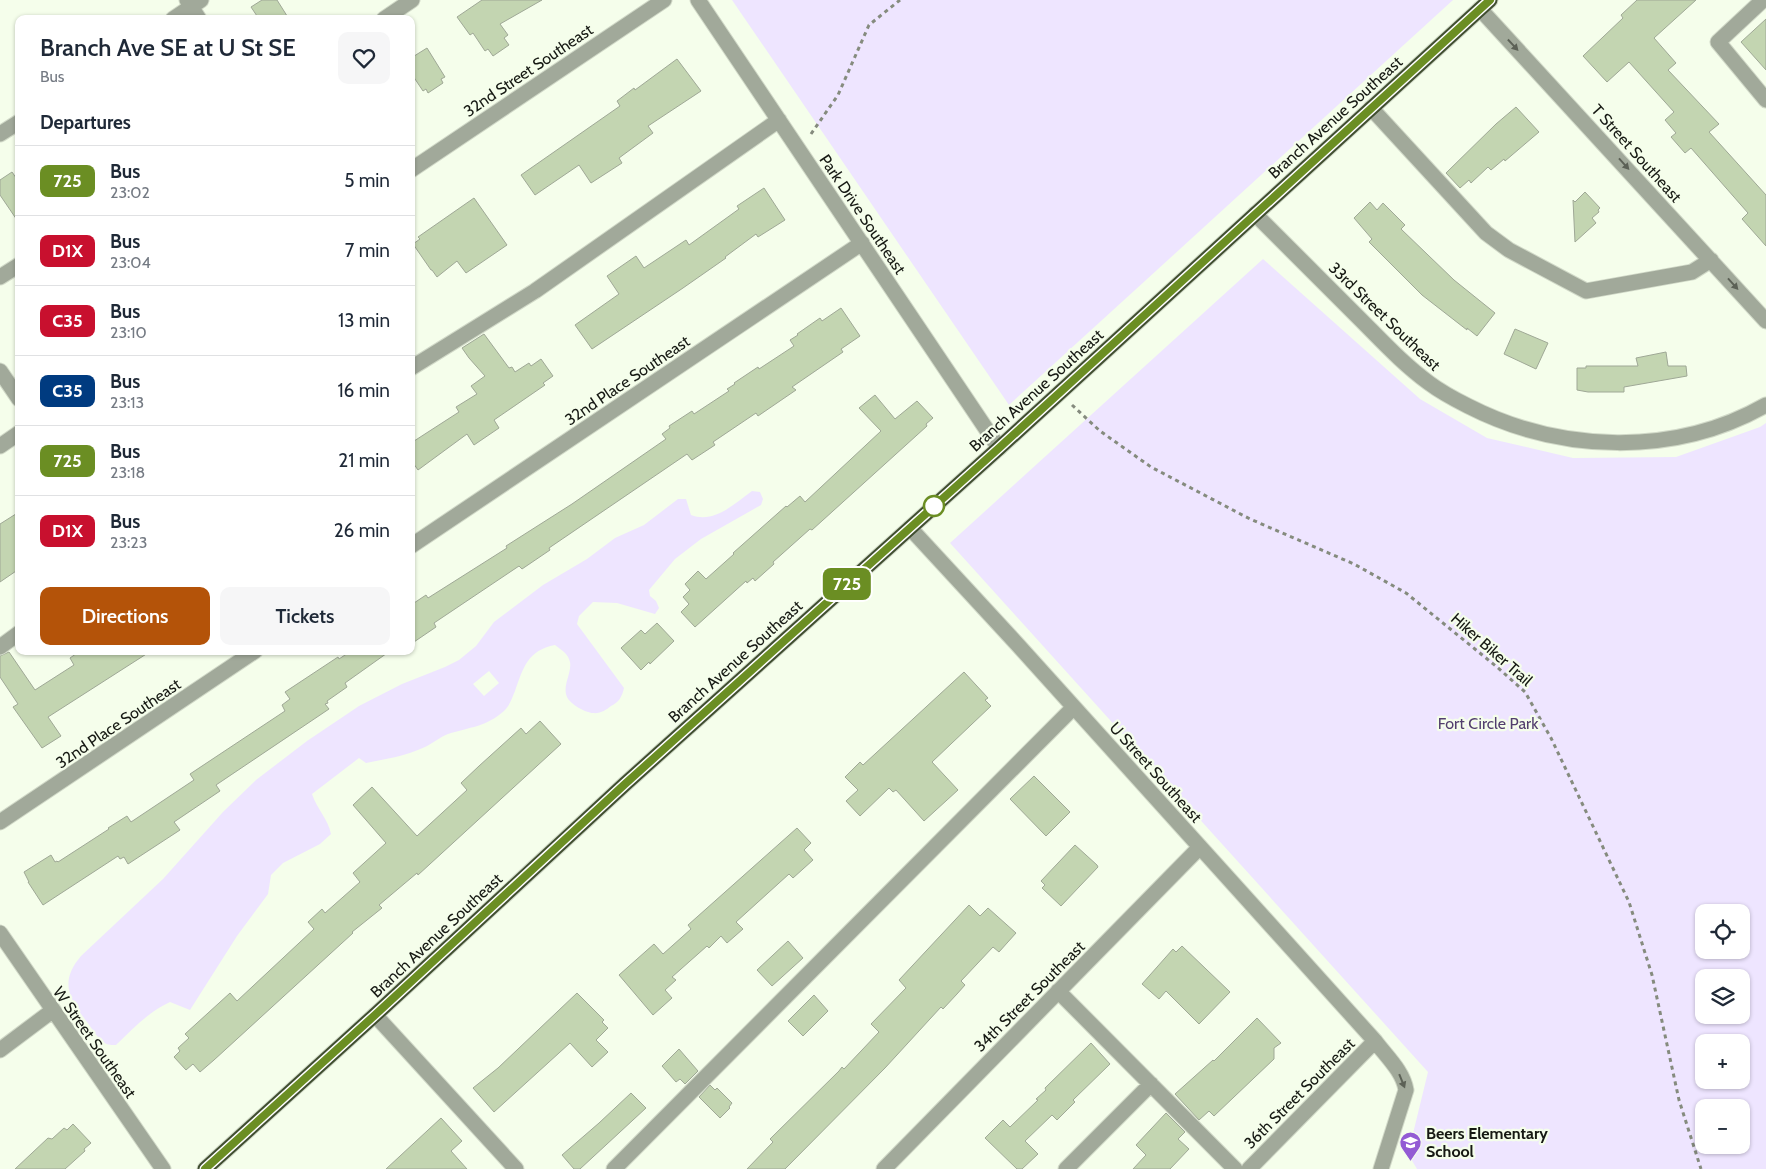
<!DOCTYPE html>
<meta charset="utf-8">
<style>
:root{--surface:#fff;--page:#f6f6f7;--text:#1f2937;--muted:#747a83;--line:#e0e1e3;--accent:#b45309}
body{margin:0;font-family:Cabin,sans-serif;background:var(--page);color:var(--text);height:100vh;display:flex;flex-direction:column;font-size:19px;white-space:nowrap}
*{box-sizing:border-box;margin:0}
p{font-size:16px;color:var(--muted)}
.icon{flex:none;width:28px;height:28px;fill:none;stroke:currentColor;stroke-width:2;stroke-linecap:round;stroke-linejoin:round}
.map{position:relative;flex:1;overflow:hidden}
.panel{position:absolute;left:15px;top:15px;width:400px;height:640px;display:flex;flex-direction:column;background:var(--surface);border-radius:10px;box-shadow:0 1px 4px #0004}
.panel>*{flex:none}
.badge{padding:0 10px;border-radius:8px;font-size:18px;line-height:32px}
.tools{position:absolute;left:1695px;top:904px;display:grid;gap:10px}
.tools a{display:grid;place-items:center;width:55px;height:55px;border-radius:10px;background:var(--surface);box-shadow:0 1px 4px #0004;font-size:25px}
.map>.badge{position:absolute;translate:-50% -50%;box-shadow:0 0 0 2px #fff}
h2{padding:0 25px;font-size:19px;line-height:45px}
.round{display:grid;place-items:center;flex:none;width:52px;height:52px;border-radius:10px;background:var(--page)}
.head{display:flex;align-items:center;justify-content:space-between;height:85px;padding:0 25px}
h1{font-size:24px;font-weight:600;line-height:38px}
.cta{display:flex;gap:10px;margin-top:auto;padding:10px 25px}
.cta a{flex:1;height:58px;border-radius:10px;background:var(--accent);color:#fff;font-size:20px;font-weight:600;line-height:58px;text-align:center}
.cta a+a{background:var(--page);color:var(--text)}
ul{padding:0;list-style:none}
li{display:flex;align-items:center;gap:15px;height:70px;padding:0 25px;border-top:1px solid var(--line)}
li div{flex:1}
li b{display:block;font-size:19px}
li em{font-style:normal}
li .badge{min-width:55px;font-weight:700;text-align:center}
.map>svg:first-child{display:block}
</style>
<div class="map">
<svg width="1766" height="1169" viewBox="0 0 1766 1169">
<rect width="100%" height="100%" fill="#f5feeb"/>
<path fill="#eee5ff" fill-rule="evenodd" d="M732,0H1453L1009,405Z
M1263,259L1420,399L1487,438L1573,458L1676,457L1760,427L1766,423V1169H1417L1408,1154L1428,1072L950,543ZM1741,912V950H1704V912ZM1704,978H1741V1015H1704ZM1741,1042V1080H1704V1042ZM1704,1108H1741V1145H1704Z
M752,491L760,492L763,499L761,505L701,539L675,559L649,590L650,596L656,601L659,608L655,614L617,603L593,602L579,616L577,624L624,688C622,697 619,702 611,706C606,710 600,714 593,713C586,713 570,704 567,697C562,686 572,673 570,662C568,653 561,650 555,645C528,650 523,668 515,691C512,698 510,705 504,711C486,727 470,727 448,734C440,737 433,743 425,747C406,756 386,759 366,763L359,758L312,794C317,809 328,819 331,834L320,844L283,863L271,875L268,894L237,936L190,1010L170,1002C148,1012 133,1029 116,1045C113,1045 107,1045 105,1043C98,1040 92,1028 87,1022C69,998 59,982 81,956L163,879L223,812L256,780L307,741L359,706L402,684L445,667L459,660L476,646L494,622L543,585L587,559L615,538L644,525L678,499H686L691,515C714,524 734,504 752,491ZM489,671L499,683L484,696L473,684Z"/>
<path fill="#c3d5b1" stroke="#9fa896" d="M262,0H277L289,19H259L251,7Z
M482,0H542L500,24L508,35L504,38L509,45L493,56L488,49L485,51L473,33L470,35L457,17Z
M1637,0H1696L1654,38L1676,63L1668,70L1719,124L1709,132L1766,195V246L1742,219L1748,213L1691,148L1685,153L1671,137L1676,133L1665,120L1674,112L1629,62L1607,82L1583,56L1623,18L1621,15Z
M1766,19V70L1741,42Z
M427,48L445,77L441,79L443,83L428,93L426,89L423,91L411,73V58Z
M677,59L701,91L648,126L653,133L619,158L622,163L591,183L579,165L535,195L521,175L620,106L617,101L634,88L635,90Z
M1516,107L1539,132L1505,161L1504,159L1491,170L1488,167L1471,183L1469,180L1460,188L1446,173L1496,124Z
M12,172L19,182V223L0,195V180Z
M764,188L785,220L758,237L756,234L725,257L726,258L683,288L592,349L575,325L619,294L607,276L636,256L644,268L686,240L689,245L739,209L737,206Z
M1585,192L1600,208L1598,210L1599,212L1592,218L1596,223L1575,242L1573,200L1575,202Z
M474,198L507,245L466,273L457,261L437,277L432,270H431L413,244L420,239L418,237Z
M1370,202L1377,210L1383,203L1405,225L1401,229L1454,280L1495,313L1477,336L1467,328V330L1422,295L1369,242L1372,239L1354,218Z
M841,308L860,336L841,349L843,352L792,387L796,390L758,416L756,413L713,442L715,445L692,460L687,454L549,548L550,550L522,569L519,566L434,623L436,627L411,644V605L426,595L428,598L507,548L506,546L572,504L666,439L662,434L670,428L669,426L692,411L694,414L729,391L727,389L735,384L734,383L758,367L759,369L794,346L790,340L798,335L797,334L820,318L822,321Z
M1515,329L1548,343L1536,369L1504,354Z
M484,334L509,368L512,367L515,372L529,363L531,366L541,359L553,376L543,383L545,385L494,420L499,428L474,445L467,434L418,470L411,460V443L459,412L456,407L477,394L471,386L485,376L469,358L462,348Z
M1666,352L1668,366H1686L1687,376L1624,387V392H1588L1577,390V368H1586V366H1638L1636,358Z
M875,395L895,419L917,401L933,418L926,424L927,426L812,530L810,529L773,562L774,564L755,581L753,578L747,583L746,581L695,627L681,612L689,604L683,597L690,590L685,584L698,571L706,579L734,554L733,553L786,506L787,507L800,496L805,502L881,431L859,408Z
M19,512V569L0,582V524Z
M657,623L674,641L650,664L649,662L641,670L621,648L641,630L645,634Z
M80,651H151L48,717L61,736L42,748L13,707L18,704L0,677V656L9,652L35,690L74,665L70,658Z
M351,651H390L345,683L347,687L327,701L328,703L325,704L329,709L216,785L220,791L174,822L180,830L128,864L124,857L120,859L118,856L43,905L28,882H29L24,872L51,855L55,862L57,861L58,862L109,829L108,828L127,816L131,822L194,780L190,774L285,711L282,705L290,699L285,692L338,657L339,659Z
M964,672L988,698L985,700L991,706L932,762L958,790L924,821L896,790L893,792L889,788L860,816L846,801L858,790L845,777L860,762L863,765Z
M540,721L561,744L418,875L417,873L379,905L382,908L352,932L353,933L214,1060L200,1072L193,1064L186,1070L174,1057L180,1051L178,1048L189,1038L185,1034L230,993L237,1001L314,929L308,922L322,909L325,913L360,882L353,873L386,843L353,805L372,787L417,836L467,790L461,783L479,766L521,728L526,734Z
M1034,776L1070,812L1046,836L1010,799Z
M797,828L811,843L804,850L813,860L793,878L789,874L736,922L743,929L727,943L721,936L709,948L707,946L672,977L676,980L665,990L672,998L653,1015L619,975L654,944L663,954L691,929L688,925Z
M1075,845L1097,865L1098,867L1061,906L1042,888L1045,885L1041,881Z
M969,905L980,916L988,908L1016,933L999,952L993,947L961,981L965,985L957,994L943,1009L941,1007L885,1068L785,1169H747L773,1142L770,1139L839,1071L842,1067L844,1069L879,1032L871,1024L906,988L899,980Z
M788,941L803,958L772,986L757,970Z
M1182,946L1230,992L1199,1024L1166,991L1159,999L1142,984L1173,949L1176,952Z
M577,993L604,1020L602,1022L608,1028L596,1040L608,1052L592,1067L570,1043L494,1112L473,1088L498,1068Z
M814,995L828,1011L803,1036L788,1021Z
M1257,1018L1281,1043L1274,1048V1059L1214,1116L1209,1111L1199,1120L1175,1094L1213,1060L1214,1061Z
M1091,1043L1110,1064L1073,1100L1075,1102L1057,1120L1052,1115L1025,1141L1038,1154L1022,1169H1017L985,1138L1003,1120L1010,1127L1038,1100L1036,1099L1046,1090L1045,1088Z
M679,1049L698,1071L685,1084L680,1079L676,1082L662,1066Z
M710,1085L715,1090L717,1088L732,1103L729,1107L730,1108L720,1118L699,1097Z
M631,1093L646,1108L580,1169H574L562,1155L599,1123Z
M1166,1113L1185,1132L1178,1139L1189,1149L1170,1169H1133L1146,1155L1136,1145Z
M441,1118L462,1141L451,1151L467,1169H386Z
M73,1124L91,1143L84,1149L85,1151L65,1169H15L48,1138L52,1139L64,1128L67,1130Z"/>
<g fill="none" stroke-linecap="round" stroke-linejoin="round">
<defs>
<path id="minor" d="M187,0L199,19
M698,0L999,448
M1763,0L1718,42L1766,100
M1480,9L1766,321
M173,19L201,0
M384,19L412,0
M1371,108L1486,233L1509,250L1586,291L1692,272L1711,260
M0,134L19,122
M411,170L664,0
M1255,214C1290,249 1325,284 1360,319C1382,341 1403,364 1429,383C1441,392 1454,399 1468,406C1560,453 1675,457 1766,405
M0,277L19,265
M411,368L535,291L779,120
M0,371L19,399
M0,446L19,433
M910,528L1017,644L1375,1041C1386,1056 1403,1071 1406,1090L1381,1169
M411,546L862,243
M0,647L19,633
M0,822L255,651
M0,933L163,1169
M1058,991L1235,1169
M375,1015L516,1169
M0,1050L52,1011
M614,1169L1073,708
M884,1169L1200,847
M1066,1169L1151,1084
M1249,1169L1375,1041"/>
<path id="highway" d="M205,1169L375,1015L625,784L999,448L1490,0"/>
</defs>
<use href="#minor" stroke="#d1d9c8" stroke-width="17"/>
<use href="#highway" stroke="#d1d9c8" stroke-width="17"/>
<path stroke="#858b7e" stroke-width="3" stroke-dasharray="4 4" stroke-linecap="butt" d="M811,134L838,95L869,25L900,0
M1072,405L1100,431L1151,467L1250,519L1354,564L1406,593L1497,667L1525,692L1551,738L1629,902L1652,975L1679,1100L1701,1169"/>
<use href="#minor" stroke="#a1a99a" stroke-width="15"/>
<use href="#highway" stroke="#404e30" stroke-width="15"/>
</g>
<defs><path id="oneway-solid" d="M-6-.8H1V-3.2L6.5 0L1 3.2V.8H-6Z" transform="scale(1.25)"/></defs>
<g fill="#5c6156">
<use href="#oneway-solid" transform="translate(1513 45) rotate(47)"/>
<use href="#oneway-solid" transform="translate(1624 164) rotate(48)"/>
<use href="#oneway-solid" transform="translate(1733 284) rotate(48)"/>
<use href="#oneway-solid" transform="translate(1402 1081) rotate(68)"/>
</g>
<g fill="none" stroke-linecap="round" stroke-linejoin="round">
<defs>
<path id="line" d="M205,1169L375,1015L625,784L999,448L1490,0"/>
</defs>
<use href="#line" stroke="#fff" stroke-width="11"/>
<use href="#line" stroke="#6b8e23" stroke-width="8"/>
</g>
<defs>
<symbol id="school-pin" viewBox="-11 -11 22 30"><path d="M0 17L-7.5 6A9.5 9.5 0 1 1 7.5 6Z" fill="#935bd4" stroke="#f5feeb"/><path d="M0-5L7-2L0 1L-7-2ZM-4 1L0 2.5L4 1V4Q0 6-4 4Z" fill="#fff"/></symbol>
</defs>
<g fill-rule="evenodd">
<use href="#school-pin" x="1398" y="1130" width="25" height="34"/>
</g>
<circle fill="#fff" stroke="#6b8e23" stroke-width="2.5" cx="934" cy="506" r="10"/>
<g text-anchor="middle" stroke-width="4.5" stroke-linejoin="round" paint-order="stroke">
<g font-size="16" fill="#161913" stroke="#f5feeb">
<text transform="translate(528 70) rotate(-34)" y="6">32nd Street Southeast</text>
<text transform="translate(1335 117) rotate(-42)" y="6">Branch Avenue Southeast</text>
<text transform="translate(1637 153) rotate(48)" y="6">T Street Southeast</text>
<text transform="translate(863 214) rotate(56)" y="6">Park Drive Southeast</text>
<text transform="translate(1385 316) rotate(44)" y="6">33rd Street Southeast</text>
<text transform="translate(627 380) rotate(-34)" y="6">32nd Place Southeast</text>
<text transform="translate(1036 390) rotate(-42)" y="6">Branch Avenue Southeast</text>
<text transform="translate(1492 649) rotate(41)" y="6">Hiker Biker Trail</text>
<text transform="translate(735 661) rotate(-42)" y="6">Branch Avenue Southeast</text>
<text transform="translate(118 723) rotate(-34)" y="6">32nd Place Southeast</text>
<text transform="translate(1156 772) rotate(48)" y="6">U Street Southeast</text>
<text transform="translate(436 935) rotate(-43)" y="6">Branch Avenue Southeast</text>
<text transform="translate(1029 996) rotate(-45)" y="6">34th Street Southeast</text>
<text transform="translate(95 1042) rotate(55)" y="6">W Street Southeast</text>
<text transform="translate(1299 1093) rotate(-45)" y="6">36th Street Southeast</text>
</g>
<g font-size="16" fill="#523e6e" stroke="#f5feeb">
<text x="1488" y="729">Fort Circle Park</text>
</g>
<g font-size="16" font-weight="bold" fill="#161913" stroke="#f5feeb" text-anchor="start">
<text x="1426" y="1139">Beers Elementary<tspan x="1426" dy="18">School</tspan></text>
</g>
</g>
</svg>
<div class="tools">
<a><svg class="icon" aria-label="locate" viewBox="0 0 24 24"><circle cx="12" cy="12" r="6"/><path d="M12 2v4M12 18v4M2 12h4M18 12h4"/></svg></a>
<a><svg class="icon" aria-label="layers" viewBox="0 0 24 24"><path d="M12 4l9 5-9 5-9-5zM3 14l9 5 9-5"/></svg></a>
<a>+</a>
<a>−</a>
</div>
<b class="badge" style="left:847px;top:584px;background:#6b8e23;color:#fff">725</b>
<section class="panel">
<div class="head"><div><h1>Branch Ave SE at U St SE</h1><p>Bus</p></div><a class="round"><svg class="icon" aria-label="heart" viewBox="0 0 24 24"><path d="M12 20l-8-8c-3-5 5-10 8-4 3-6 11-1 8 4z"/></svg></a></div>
<h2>Departures</h2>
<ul>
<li><span class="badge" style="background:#6b8e23;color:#fff">725</span><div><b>Bus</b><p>23:02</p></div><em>5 min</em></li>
<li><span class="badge" style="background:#c8102e;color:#fff">D1X</span><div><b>Bus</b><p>23:04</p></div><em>7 min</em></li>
<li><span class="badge" style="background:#c8102e;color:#fff">C35</span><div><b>Bus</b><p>23:10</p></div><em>13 min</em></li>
<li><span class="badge" style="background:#003b80;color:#fff">C35</span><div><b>Bus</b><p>23:13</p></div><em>16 min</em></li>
<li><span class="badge" style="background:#6b8e23;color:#fff">725</span><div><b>Bus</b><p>23:18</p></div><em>21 min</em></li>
<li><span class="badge" style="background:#c8102e;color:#fff">D1X</span><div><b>Bus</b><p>23:23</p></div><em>26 min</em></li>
</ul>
<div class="cta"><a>Directions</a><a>Tickets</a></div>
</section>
</div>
